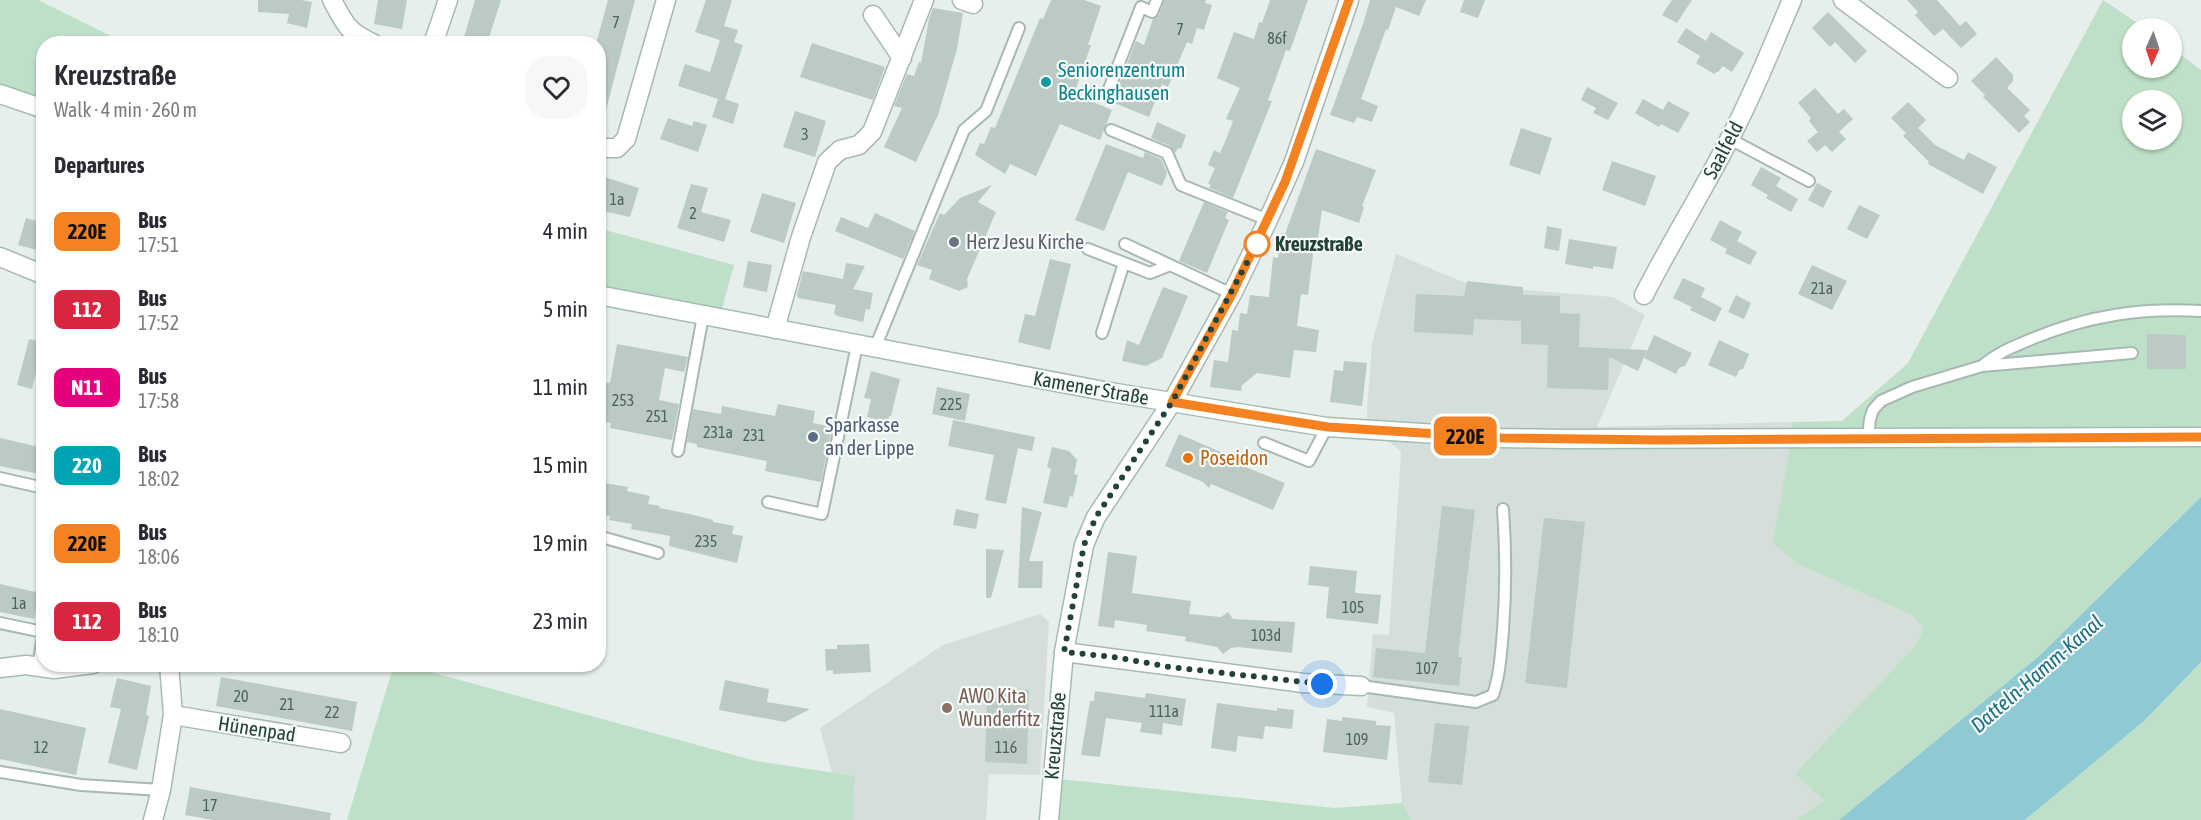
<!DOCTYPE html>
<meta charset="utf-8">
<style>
:root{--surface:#fff;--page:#f7f7f7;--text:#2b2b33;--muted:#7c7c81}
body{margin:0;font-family:"Asap Condensed",sans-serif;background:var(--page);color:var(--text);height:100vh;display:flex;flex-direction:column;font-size:22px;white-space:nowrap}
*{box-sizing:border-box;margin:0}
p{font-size:20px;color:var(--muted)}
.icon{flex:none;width:33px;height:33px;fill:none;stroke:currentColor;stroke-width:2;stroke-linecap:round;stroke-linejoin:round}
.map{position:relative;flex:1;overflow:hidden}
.sheet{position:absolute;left:36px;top:36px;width:570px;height:636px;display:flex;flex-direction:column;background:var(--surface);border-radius:24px;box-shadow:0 2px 4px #0004}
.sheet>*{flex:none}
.badge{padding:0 12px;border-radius:9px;font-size:21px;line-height:39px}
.needle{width:39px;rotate:183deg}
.buttons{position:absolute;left:2122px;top:18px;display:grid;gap:12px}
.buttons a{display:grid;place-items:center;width:60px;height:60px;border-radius:50%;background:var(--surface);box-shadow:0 2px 4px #0004;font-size:30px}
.you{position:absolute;width:30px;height:30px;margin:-15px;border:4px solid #fff;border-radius:50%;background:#1a73e8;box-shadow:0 0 0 9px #1a73e833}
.map>.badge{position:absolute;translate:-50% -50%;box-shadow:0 0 0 3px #fff}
h2{padding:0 18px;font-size:22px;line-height:54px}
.round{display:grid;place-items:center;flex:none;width:63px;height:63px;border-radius:24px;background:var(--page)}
.summary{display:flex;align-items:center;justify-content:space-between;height:102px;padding:0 18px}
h1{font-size:28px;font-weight:600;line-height:45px}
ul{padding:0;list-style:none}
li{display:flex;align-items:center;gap:18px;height:78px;padding:0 18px}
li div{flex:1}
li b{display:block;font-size:22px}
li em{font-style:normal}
li .badge{min-width:66px;font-weight:700;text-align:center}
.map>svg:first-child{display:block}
</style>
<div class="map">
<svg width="2201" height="820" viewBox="0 0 2201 820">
<rect width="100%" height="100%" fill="#e6efeb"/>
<path fill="#d4dfda" d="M1396,254L1473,286L1613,297L1645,315L1597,427L1792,422L1789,453L1798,564L1913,615L1924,628L1914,647L1796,775L1824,801L1795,820H1411L1402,803L1394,713L1367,707L1373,634L1389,635L1401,451L1366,424L1372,344Z
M1040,614L1049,622L1040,775L989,774L986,820H853L855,776L832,773L820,728L943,645Z"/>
<path fill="#bfe0c8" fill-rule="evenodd" d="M0,0H38L125,43L44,44L43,117L0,103Z
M2103,0L2145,28H2133V68H2172V48L2201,70V497L2038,657L1839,820H1795L1824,801L1795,774L1914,647L1924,628L1912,615L1798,564L1773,543L1789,453L1792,422L1842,421L1908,363ZM2133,100H2172V140H2133Z
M598,228L734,265L717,327L599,301Z
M2201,662V820H2025L2144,721Z
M394,664L405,665L756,761L855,776L853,820H347Z
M1060,779L1335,808L1402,803L1411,820H1058Z"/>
<path fill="#8ec9d4" d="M2201,497V662L2144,721L2025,820H1839L2038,657Z"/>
<path fill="#bbcac4" d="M258,0H301L312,2L307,28L287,23L289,14L258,12Z
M378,0H407L402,29L374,24Z
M475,0H501L487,44H462Z
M608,0H635L603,121H598V44H596Z
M706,0H732L724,26L738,30L734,42L743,45L725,99L739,104L733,124L712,117L718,99L678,86L685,64L710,72L720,40L695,32Z
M1051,0H1084L1101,6L1088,45H1091L1074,94L1112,110L1100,140L1060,124L1036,176L1010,164L1005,174L975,155L980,143L984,144L991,127L995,128L1040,18L1043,19Z
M1164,0H1206L1205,3L1212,5L1204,30L1197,28L1192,44L1187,42L1168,87L1162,84L1149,117L1109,101L1114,97L1136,41L1144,45L1153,19L1159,15Z
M1270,0H1308L1290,51L1286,50L1268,100L1272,101L1233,198L1209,188L1211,185L1208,184L1215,168L1208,165L1214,150L1220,153L1227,137L1233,121L1226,119L1240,88L1217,78L1234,32L1254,39L1259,22L1262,23Z
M1370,0H1426L1419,16L1396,7L1388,30L1386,29L1361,99L1378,106L1372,122L1357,117L1354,123L1330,115L1364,21Z
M1464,0H1485L1478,18L1460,12Z
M1672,0H1692L1677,23L1662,15Z
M1907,0H1937L1960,26L1966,21L1977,34L1961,48L1943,29L1934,36L1915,15L1918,12Z
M933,8L963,13L957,49L938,115L916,162L884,147L902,108L894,106L907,74L914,76L919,62L921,63L929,19Z
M1828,12L1867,51L1855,63L1835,42L1830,47L1812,28Z
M1686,28L1706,41L1711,32L1744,53L1732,72L1723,66L1718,72H1716L1714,74L1696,63L1700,56L1677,42Z
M812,43L885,67L873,100L800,77Z
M1996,57L2013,75V81L2007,88L2030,110L2024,116L2030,122L2019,133L1983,97L1985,95L1971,81Z
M1587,87L1618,103L1608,120L1593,113L1596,108L1581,100Z
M1815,88L1838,114L1844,109L1853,119L1839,132L1846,139L1832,152L1825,145L1817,152L1807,141L1818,132L1809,121L1811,118L1798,103Z
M1643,99L1663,110L1668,101L1690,113L1678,133L1661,124L1659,127L1635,113Z
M1908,102L1926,120L1918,128L1935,145L1964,160L1968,152L1997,167L1983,194L1928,164L1929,162L1903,136L1906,133L1891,118Z
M795,111L826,121L815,157L783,147Z
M668,118L692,126L694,121L707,125L698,152L660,139Z
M1157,122L1186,135L1181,149L1178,148L1175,153L1170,146L1151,138Z
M1521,128L1552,138L1540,175L1509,165Z
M1106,144L1143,158L1145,152L1161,159L1167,173L1162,186L1128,172L1104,231L1075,220Z
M1316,149L1376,170L1362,206L1364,207L1359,223L1322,210L1318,238H1315L1308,295L1301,294L1297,326L1319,330L1316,352L1294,350L1290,378L1257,373L1242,385L1241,391L1210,387L1214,360L1228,362L1232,330L1238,331L1240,313L1247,314L1250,295L1269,297L1273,257L1278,258L1281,233L1285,234Z
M1612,161L1656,176L1645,206L1602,190Z
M1761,167L1781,178L1776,186L1798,199L1791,212L1766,198L1768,195L1751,185Z
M598,175L639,188L630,217L598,210Z
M1817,183L1832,191L1823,208L1808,200Z
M691,184L708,188L701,212L731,220L724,242L677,228Z
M992,185L978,202L996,212L967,279L968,287L959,291L929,279L932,270L917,265L940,213L944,215L960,198Z
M762,193L796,203L784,243L750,232Z
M1204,202L1228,212L1225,218L1229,220L1207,273L1179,261Z
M1859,205L1880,215L1867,239L1847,229Z
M875,213L915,231L903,259L835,231L841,217L868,228Z
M26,218L44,223V252L18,245Z
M1720,220L1742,232L1737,241L1757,252L1750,265L1725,253L1727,249L1710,240Z
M1547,226L1562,229L1559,251L1544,248Z
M1569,239L1617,247L1613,269L1593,266V269L1565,264Z
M1050,259L1071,264L1050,350L1018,342L1025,314L1035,316Z
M748,261L772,265L767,292L743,287Z
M846,263L865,266L853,289L873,293L870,310L866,309L863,322L837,316L834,313L836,305L798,298L797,295L803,271L843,279Z
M1812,265L1847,281L1832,310L1798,294Z
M1683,278L1705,288L1701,297L1722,308L1715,322L1690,310L1692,307L1673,298Z
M1467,281L1523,287V295L1560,296V313L1580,314L1579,347L1647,350L1638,371L1609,357L1608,390L1547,388L1548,345L1521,344V321L1474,319L1473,335L1414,332L1416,294L1464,296Z
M1163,287L1188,296L1162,358L1146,366L1122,361L1127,340L1139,345Z
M1736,295L1751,303L1744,319L1728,312Z
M2147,334L2186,335V369H2147Z
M1654,335L1692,353L1685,366L1679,368L1676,374L1644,358Z
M29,339L43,342L32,389L17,385Z
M1719,340L1749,354L1743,369L1739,370L1736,377L1708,365Z
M617,344L688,357L684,372L665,368L659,400L679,404L672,440L610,428L611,423L602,421L603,413L598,412V381L610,383Z
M1344,361L1367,363L1362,406L1330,402L1334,370L1343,371Z
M871,371L900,379L891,416H889L888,422L867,417L871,399L864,398Z
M937,387L970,394L965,421L932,414Z
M778,404L815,411L813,423L832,427L821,482L765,471L767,461L697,447V444L687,442L693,409L721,414L722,406L775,416Z
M953,420L1035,437L1032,451L1018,448L1006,504L985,500L994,455L948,446Z
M1179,434L1228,455L1226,459L1285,483L1273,510L1211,484L1209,488L1203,482L1165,466Z
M0,438L44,448V475L0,466Z
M1052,447L1069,451L1077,460L1074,474L1078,475L1073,497L1070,496L1067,508L1043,503L1051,469L1047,467Z
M598,482L628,487L627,491L650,496L648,504L660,506L659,508L690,514L713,520V522L734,526L732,534L743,536L737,563L669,546L670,536L631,529L632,524L609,520L610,516L598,514Z
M1442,506L1475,510L1458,657H1462L1459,686L1373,677L1376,648L1425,653Z
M1022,507L1042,512L1029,561H1043L1042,588H1018Z
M956,509L979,514L976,529L953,525Z
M1544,518L1585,522L1567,688L1525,683Z
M986,549L1004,550L991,598H986Z
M1108,552L1137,556L1132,593L1191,601L1189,614L1221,617L1228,612L1233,619L1295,622L1292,653L1238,647L1231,648L1223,654L1217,647L1185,641L1186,637L1146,631L1147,625L1115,620L1114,628L1098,626Z
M1310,566L1357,571L1355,593L1381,595L1378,624L1326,618L1329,587L1308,585Z
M0,584L40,593L34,619L0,612Z
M869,644L871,672L833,674V670L826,671L825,649H837V645Z
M221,677L357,702L352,731L216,706Z
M117,678L151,686L146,715L149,716L137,770L108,763L121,709L110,707Z
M725,680L769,689L767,702L810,709L785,722L719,710Z
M987,689L1029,690L1027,764L985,762Z
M1095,691L1145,698L1146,693L1186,699L1182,726L1163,723L1162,735L1140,732L1142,723L1106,718L1100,757L1081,755L1090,701H1094Z
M1217,703L1277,711V708L1294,710L1292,729L1265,726L1263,739L1238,736L1236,752L1211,748Z
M0,709L86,728L76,775L0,759Z
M1342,717L1376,721V725L1391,726L1387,760L1323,752L1327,719L1342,721Z
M1435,723L1469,726L1462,785L1428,782Z
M190,787L331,813L330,820H213L185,815Z"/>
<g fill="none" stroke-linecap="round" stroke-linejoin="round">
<defs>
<path id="lane" d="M1107,94L1141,7L1152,12L1157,0
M1111,130L1167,153L1181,185L1268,220
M1730,139L1809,181
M1125,244L1232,294
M1088,249L1150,273L1170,265
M1102,333L1124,263
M875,348L964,130L986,111L1019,28
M1982,366C1998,352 2015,346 2034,338C2091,315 2140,308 2201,311
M1868,438L1870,419L1873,410L1881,401L1912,387L1982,366L2132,353
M1264,443L1309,461L1327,427
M678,451L703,316
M0,478L44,488
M768,502L822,514L857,345
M598,536L658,553
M0,623L43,632
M38,666L44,631
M1361,686L1476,702L1493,695C1500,674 1501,653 1503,630C1506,590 1506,550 1503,509
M0,772L81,785L161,790"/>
<path id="street" d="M332,0C346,26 347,31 374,44
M962,0L973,4
M1843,0L1948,78
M873,15L902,58
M433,44L448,0
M598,148H617L626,139L666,0
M0,257L44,275
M1644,295C1671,242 1703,191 1730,138C1754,93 1772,46 1792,0
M775,329L801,237L827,162L840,150L859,145L872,132L924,0
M1172,402L1232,294L1268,220L1294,162L1349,0
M1064,652L1303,683L1361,686
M0,668L26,665L54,669L93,664
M173,715L341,743
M153,820L161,790L173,715L169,664"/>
<path id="secondary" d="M0,94L44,109
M598,295L1104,391L1244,414L1327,427L1501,438L1565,439L2201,437
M1049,820L1064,652L1084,545L1096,517L1172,402"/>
</defs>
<use href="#lane" stroke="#a8b8b2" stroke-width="14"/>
<use href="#street" stroke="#a8b8b2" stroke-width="21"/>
<use href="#secondary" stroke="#a4bbb3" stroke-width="21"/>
<use href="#lane" stroke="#fff" stroke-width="10"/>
<use href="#street" stroke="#fff" stroke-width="18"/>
<use href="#secondary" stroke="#fff" stroke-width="18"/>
</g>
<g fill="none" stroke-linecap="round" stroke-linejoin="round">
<defs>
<path id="line" d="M1349,0L1285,182L1232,294L1172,402L1328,427L1501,438L1659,440L2201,437"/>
</defs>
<use href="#line" stroke="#fff" stroke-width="14"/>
<use href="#line" stroke="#f58220" stroke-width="9"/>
<path stroke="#24423a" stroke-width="6" stroke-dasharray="0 10.8" d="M1257,244L1172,402L1096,517L1084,545L1064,652L1114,657L1170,667L1322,684"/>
</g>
<circle fill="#0f9aa8" stroke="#f7fbf9" stroke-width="2" cx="1046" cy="82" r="6"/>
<circle fill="#6b7280" stroke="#f7fbf9" stroke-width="2" cx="954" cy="242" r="6"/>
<circle fill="#fff" stroke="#f58220" stroke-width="3" cx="1257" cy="244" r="12"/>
<circle fill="#5c6f8a" stroke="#f7fbf9" stroke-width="2" cx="813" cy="437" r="6"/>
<circle fill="#e8710a" stroke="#f7fbf9" stroke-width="2" cx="1188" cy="458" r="6"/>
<circle fill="#8d6e63" stroke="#f7fbf9" stroke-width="2" cx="947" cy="708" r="6"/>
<g text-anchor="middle" stroke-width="4.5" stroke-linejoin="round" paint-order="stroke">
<g font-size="16" fill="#4a645c">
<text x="616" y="28">7</text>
<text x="1180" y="35">7</text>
<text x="1277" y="44">86f</text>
<text x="805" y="140">3</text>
<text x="617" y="205">1a</text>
<text x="693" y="219">2</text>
<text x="1822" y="294">21a</text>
<text x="623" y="406">253</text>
<text x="951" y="410">225</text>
<text x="657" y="422">251</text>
<text x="718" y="438">231a</text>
<text x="754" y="441">231</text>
<text x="706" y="547">235</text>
<text x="19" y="609">1a</text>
<text x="1353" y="613">105</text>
<text x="1266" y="641">103d</text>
<text x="1427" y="674">107</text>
<text x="241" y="702">20</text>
<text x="287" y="710">21</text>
<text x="1164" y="717">111a</text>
<text x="332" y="718">22</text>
<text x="1357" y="745">109</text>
<text x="41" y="753">12</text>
<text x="1006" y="753">116</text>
<text x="210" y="811">17</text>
</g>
<g font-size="20" fill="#0d838f" stroke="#f7fbf9" text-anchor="start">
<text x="1058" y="77">Seniorenzentrum<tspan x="1058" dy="23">Beckinghausen</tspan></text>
</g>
<g font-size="20" fill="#24423a" stroke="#f7fbf9">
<text transform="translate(1723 150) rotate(-62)" y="7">Saalfeld</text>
<text transform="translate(1091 388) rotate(10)" y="7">Kamener Straße</text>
<text transform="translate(257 729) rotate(9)" y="7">Hünenpad</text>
<text transform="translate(1055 736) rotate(-85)" y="7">Kreuzstraße</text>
</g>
<g font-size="20" fill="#5b616d" stroke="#f7fbf9" text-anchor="start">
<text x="966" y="249">Herz Jesu Kirche</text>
</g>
<g font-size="20" font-weight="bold" fill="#24423a" stroke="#f7fbf9" text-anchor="start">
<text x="1275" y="251">Kreuzstraße</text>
</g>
<g font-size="20" fill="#4e5e75" stroke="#f7fbf9" text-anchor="start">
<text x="825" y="432">Sparkasse<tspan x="825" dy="23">an der Lippe</tspan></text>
</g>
<g font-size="20" fill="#c56008" stroke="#f7fbf9" text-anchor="start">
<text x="1200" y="465">Poseidon</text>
</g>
<g font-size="20" fill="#785e54" stroke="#f7fbf9" text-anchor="start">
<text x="959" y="703">AWO Kita<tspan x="959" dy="23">Wunderfitz</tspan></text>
</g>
<g font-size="21" font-style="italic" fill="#1c6f80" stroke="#f7fbf9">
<text transform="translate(2037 674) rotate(-41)" y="7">Datteln-Hamm-Kanal</text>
</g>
</g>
</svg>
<div class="buttons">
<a><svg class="needle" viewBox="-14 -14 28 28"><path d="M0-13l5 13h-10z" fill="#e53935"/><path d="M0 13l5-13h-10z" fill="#7c7c81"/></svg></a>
<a><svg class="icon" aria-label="layers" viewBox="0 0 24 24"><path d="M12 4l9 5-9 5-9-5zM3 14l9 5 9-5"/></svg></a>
</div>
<div class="you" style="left:1322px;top:684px"></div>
<b class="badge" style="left:1465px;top:436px;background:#f58220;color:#111">220E</b>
<section class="sheet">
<div class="summary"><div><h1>Kreuzstraße</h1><p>Walk · 4 min · 260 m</p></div><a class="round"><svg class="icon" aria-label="heart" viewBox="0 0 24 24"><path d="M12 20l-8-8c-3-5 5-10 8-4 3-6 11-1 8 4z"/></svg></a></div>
<h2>Departures</h2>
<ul>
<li><span class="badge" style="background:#f58220;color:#111">220E</span><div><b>Bus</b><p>17:51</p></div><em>4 min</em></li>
<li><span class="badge" style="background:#d7263d;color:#fff">112</span><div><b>Bus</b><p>17:52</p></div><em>5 min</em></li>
<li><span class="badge" style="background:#e6007e;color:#fff">N11</span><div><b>Bus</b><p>17:58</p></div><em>11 min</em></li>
<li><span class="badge" style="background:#00a3b4;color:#fff">220</span><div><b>Bus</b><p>18:02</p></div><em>15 min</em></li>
<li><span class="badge" style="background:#f58220;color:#111">220E</span><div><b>Bus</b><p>18:06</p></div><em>19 min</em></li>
<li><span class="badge" style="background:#d7263d;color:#fff">112</span><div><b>Bus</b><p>18:10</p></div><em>23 min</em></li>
</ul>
</section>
</div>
